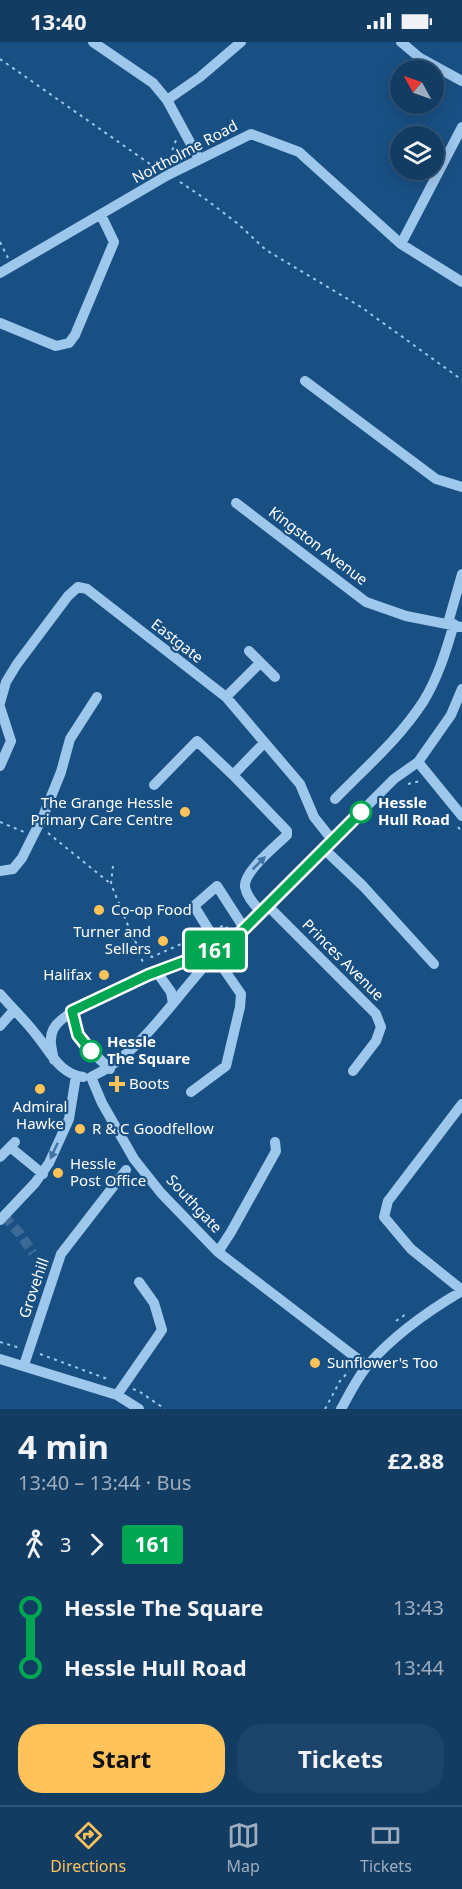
<!DOCTYPE html>
<meta charset="utf-8">
<style>
:root{--surface:#133c63;--page:#1c4369;--text:#f1f3f6;--muted:#9dadbe;--line:#325678;--accent:#ffc359}
body{margin:0;font-family:"Noto Sans",sans-serif;background:var(--page);color:var(--text);height:100vh;display:flex;flex-direction:column;font-size:22px;white-space:nowrap}
*{box-sizing:border-box;margin:0}
p{font-size:20px;color:var(--muted)}
.icon{flex:none;width:33px;height:33px;fill:none;stroke:currentColor;stroke-width:2;stroke-linecap:round;stroke-linejoin:round}
.map{position:relative;height:1367px;overflow:hidden}
.drawer{display:flex;flex-direction:column;background:var(--surface);flex:1}
.drawer>*{flex:none}
.badge{padding:0 12px;border-radius:4px;font-size:21px;line-height:39px}
.needle{width:39px;rotate:310deg}
.fabs{position:absolute;left:390px;top:18px;display:grid;gap:12px}
.fabs a{display:grid;place-items:center;width:54px;height:54px;border-radius:50%;background:var(--surface);box-shadow:0 3px 15px #0003,0 0 0 2px var(--line);font-size:30px}
.map>.badge{position:absolute;translate:-50% -50%;box-shadow:0 0 0 3px #fff}
.legs{display:flex;align-items:center;gap:9px;height:66px;padding:0 18px;font-size:20px}
.legs p{margin-inline-start:auto}
.overview{display:flex;align-items:center;justify-content:space-between;height:102px;padding:0 18px}
h1{font-size:33px;font-weight:700;line-height:45px}
.button{display:flex;gap:12px;margin-top:auto;padding:12px 18px}
.button a{flex:1;height:69px;border-radius:24px;background:var(--accent);color:#111;font-size:24px;font-weight:700;line-height:69px;text-align:center}
.button a+a{background:var(--page);color:var(--text)}
ul{padding:0 18px;list-style:none}
li{display:flex;align-items:center;gap:21px;height:60px;font-size:22px}
li i{display:grid;place-items:center;width:9px;height:100%;margin:0 8px;background:currentColor}
li i::after{content:'';width:15px;height:15px;margin:-8px;border:4px solid;border-radius:50%;background:var(--surface)}
li p{margin-inline-start:auto}
li:first-child i{background:linear-gradient(#0000 50%,currentColor 0)}
li:last-child i{background:linear-gradient(currentColor 50%,#0000 0)}
.status{display:flex;justify-content:space-between;align-items:center;height:42px;padding:0 30px;background:var(--surface);direction:ltr}
.status svg{height:16px;fill:currentColor}
.menu{display:flex;justify-content:space-around;align-items:center;height:84px;border-top:2px solid var(--line);background:var(--surface);font-size:16px;color:var(--muted)}
.menu a{display:grid;justify-items:center;gap:3px}
.menu .active{color:var(--accent)}
.map>svg:first-child{display:block}
</style>
<div class="status"><b>13:40</b><svg viewBox="0 0 49 12"><path d="M0 12V9h3v3zM5 12V6h3v6zM10 12V3h3v9zM15 12V0h3v12zM26 1h20v11H26zM47 4h2v5h-2z"/></svg></div>
<div class="map">
<svg width="462" height="1367" viewBox="0 0 462 1367">
<rect width="100%" height="100%" fill="#195084"/>
<g fill="none" stroke-linecap="round" stroke-linejoin="round">
<path stroke="#3c6a96" stroke-width="10" stroke-dasharray="10 5" stroke-linecap="butt" d="M4,1174L20,1192L33,1211"/>
<path stroke="#9ec7ec" stroke-width="2" stroke-dasharray="3 4.5" stroke-linecap="butt" d="M0,17L150,122L157,119L162,125
M157,119L169,118L176,98
M180,140L204,156L237,181L266,208L361,265L462,338
M0,200L8,216
M408,742L420,739
M0,780L24,790
M458,785L462,790
M48,791L111,842
M113,824L111,842L134,898
M220,885L225,883L229,889
M135,899L142,910L152,915L199,894
M136,903L144,923
M396,1279L406,1272
M0,1300L20,1306
M40,1312L110,1338
M133,1347L140,1350L165,1367
M325,1367L340,1339L349,1329"/>
<path stroke="#9ec7ec" stroke-width="10" d="M93,0L153,41L167,58L199,117
M401,0L420,16L462,39
M167,58L200,35L241,0
M401,202L462,85
M0,231L168,133L251,92L299,110L401,202L462,240
M0,281L56,304L69,301L75,293L114,200L101,173
M305,339L436,437L462,445
M236,461L366,560L406,574L462,585
M448,581L462,532
M249,609L275,635
M226,655L260,621
M0,661L6,640L17,622L68,554L78,545L87,547L226,655L300,742L314,775L333,799
M0,665L11,699L0,724
M418,720L462,774
M154,743L197,699L233,733
M335,757C365,726 399,697 423,660C438,636 446,609 454,582
M324,807L363,844L434,922
M0,829L13,827L22,816L44,772L61,730L70,697L97,655
M267,863L376,972L381,985L376,999L353,1029
M260,869C254,862 247,855 245,845C243,830 276,804 287,793V789L233,733L264,701
M220,906L194,864L217,844L244,886
M156,929L171,950L173,961
M0,952C12,966 27,980 38,995C51,1011 60,1032 83,1035
M72,969L78,993L91,1009L110,1027
M0,984L14,968
M54,1018C52,1007 48,997 54,986C70,959 187,918 220,906
M91,1035C152,1007 186,931 239,892L394,737L418,720L451,673L462,647
M91,1035L102,1061L134,1117L161,1151L218,1210L367,1324
M191,1050L226,1024L240,965L241,952L214,913
M462,1062L388,1159L384,1175L411,1207L462,1248
M10,1105L43,1132
M0,1115L15,1100
M0,1178L35,1141L49,1121L69,1077L76,1034
M218,1210L231,1190L276,1109L275,1100
M0,1317L117,1353L139,1367
M24,1323L61,1212L126,1128
M117,1353L162,1288L154,1261L139,1240
M341,1367C349,1353 357,1336 368,1323C394,1293 428,1269 462,1249"/>
</g>
<defs><path id="oneway-solid" d="M-6-.8H1V-3.2L6.5 0L1 3.2V.8H-6Z" transform="scale(1.5)"/></defs>
<g fill="#4174a3">
<use href="#oneway-solid" transform="translate(259 821) rotate(-45)"/>
<use href="#oneway-solid" transform="translate(54 1109) rotate(115)"/>
</g>
<g fill="none" stroke-linecap="round" stroke-linejoin="round">
<defs>
<path id="line-1" d="M91,1009L78,993L72,969L148,933L220,906L239,892L361,770"/>
</defs>
<use href="#line-1" stroke="#fff" stroke-width="14"/>
<use href="#line-1" stroke="#00a651" stroke-width="9"/>
</g>
<g fill="#ffc359" stroke="#195084" stroke-width="2">
<circle cx="185" cy="770" r="6"/>
<circle cx="99" cy="868" r="6"/>
<circle cx="163" cy="899" r="6"/>
<circle cx="104" cy="933" r="6"/>
<path d="M114 1033h6v6h6v6h-6v6h-6v-6h-6v-6h6z"/>
<circle cx="40" cy="1047" r="6"/>
<circle cx="80" cy="1087" r="6"/>
<circle cx="58" cy="1131" r="6"/>
<circle cx="315" cy="1321" r="6"/>
</g>
<g fill="#fff" stroke="#00a651" stroke-width="3">
<circle cx="361" cy="770" r="10"/>
<circle cx="91" cy="1009" r="10"/>
</g>
<g text-anchor="middle" stroke-width="4.5" stroke-linejoin="round" paint-order="stroke">
<g font-size="15" fill="#fff" stroke="#195084">
<text transform="translate(185 110) rotate(-28)" y="5">Northolme Road</text>
<text transform="translate(318 504) rotate(37)" y="5">Kingston Avenue</text>
<text transform="translate(177 599) rotate(38)" y="5">Eastgate</text>
<text transform="translate(343 918) rotate(45)" y="5">Princes Avenue</text>
<text transform="translate(194 1162) rotate(47)" y="5">Southgate</text>
<text transform="translate(34 1246) rotate(-71)" y="5">Grovehill</text>
</g>
<g font-size="15" fill="#fff" stroke="#195084" text-anchor="start">
<text x="173" y="766" text-anchor="end">The Grange Hessle<tspan x="173" dy="17">Primary Care Centre</tspan></text>
<text x="111" y="873">Co-op Food</text>
<text x="151" y="895" text-anchor="end">Turner and<tspan x="151" dy="17">Sellers</tspan></text>
<text x="92" y="938" text-anchor="end">Halifax</text>
<text x="129" y="1047">Boots</text>
<text x="40" y="1070" text-anchor="middle">Admiral<tspan x="40" dy="17">Hawke</tspan></text>
<text x="92" y="1092">R &amp; C Goodfellow</text>
<text x="70" y="1127">Hessle<tspan x="70" dy="17">Post Office</tspan></text>
<text x="327" y="1326">Sunflower's Too</text>
</g>
<g font-size="15" font-weight="bold" fill="#fff" stroke="#195084" text-anchor="start">
<text x="378" y="766">Hessle<tspan x="378" dy="17">Hull Road</tspan></text>
<text x="107" y="1005">Hessle<tspan x="107" dy="17">The Square</tspan></text>
</g>
</g>
</svg>
<div class="fabs">
<a><svg class="needle" viewBox="-14 -14 28 28"><path d="M0-13l5 13h-10z" fill="#e53935"/><path d="M0 13l5-13h-10z" fill="#9dadbe"/></svg></a>
<a><svg class="icon" aria-label="layers" viewBox="0 0 24 24"><path d="M12 4l9 5-9 5-9-5zM3 14l9 5 9-5"/></svg></a>
</div>
<b class="badge" style="left:215px;top:908px;background:#00a651;color:#fff">161</b>
</div>
<section class="drawer">
<div class="overview"><div><h1>4 min</h1><p>13:40 – 13:44 · Bus</p></div><b>£2.88</b></div>
<div class="legs"><svg class="icon" aria-label="walk" viewBox="0 0 24 24"><circle cx="13" cy="4" r="2"/><path d="M13 8l-2 6 4 7M11 14l-3 7M7 12l3-4h3l4 4"/></svg>3<svg class="icon" aria-label="forward" viewBox="0 0 24 24"><path d="M9 5l7 7-7 7"/></svg><b class="badge" style="background:#00a651;color:#fff">161</b></div>
<ul>
<li><i style="color:#00a651"></i><b>Hessle The Square</b><p>13:43</p></li>
<li><i style="color:#00a651"></i><b>Hessle Hull Road</b><p>13:44</p></li>
</ul>
<div class="button"><a>Start</a><a>Tickets</a></div>
</section>
<nav class="menu">
<a class="active"><svg class="icon" aria-label="directions" viewBox="0 0 24 24"><path d="M12 3l9 9-9 9-9-9zM9 14v-3h6M13 9l2 2-2 2"/></svg>Directions</a>
<a><svg class="icon" aria-label="map" viewBox="0 0 24 24"><path d="M3 6l6-2 6 2 6-2v14l-6 2-6-2-6 2zM9 4v14M15 6v14"/></svg>Map</a>
<a><svg class="icon" aria-label="tickets" viewBox="0 0 24 24"><path d="M3 7h18v10H3zM15 7v10"/></svg>Tickets</a>
</nav>
